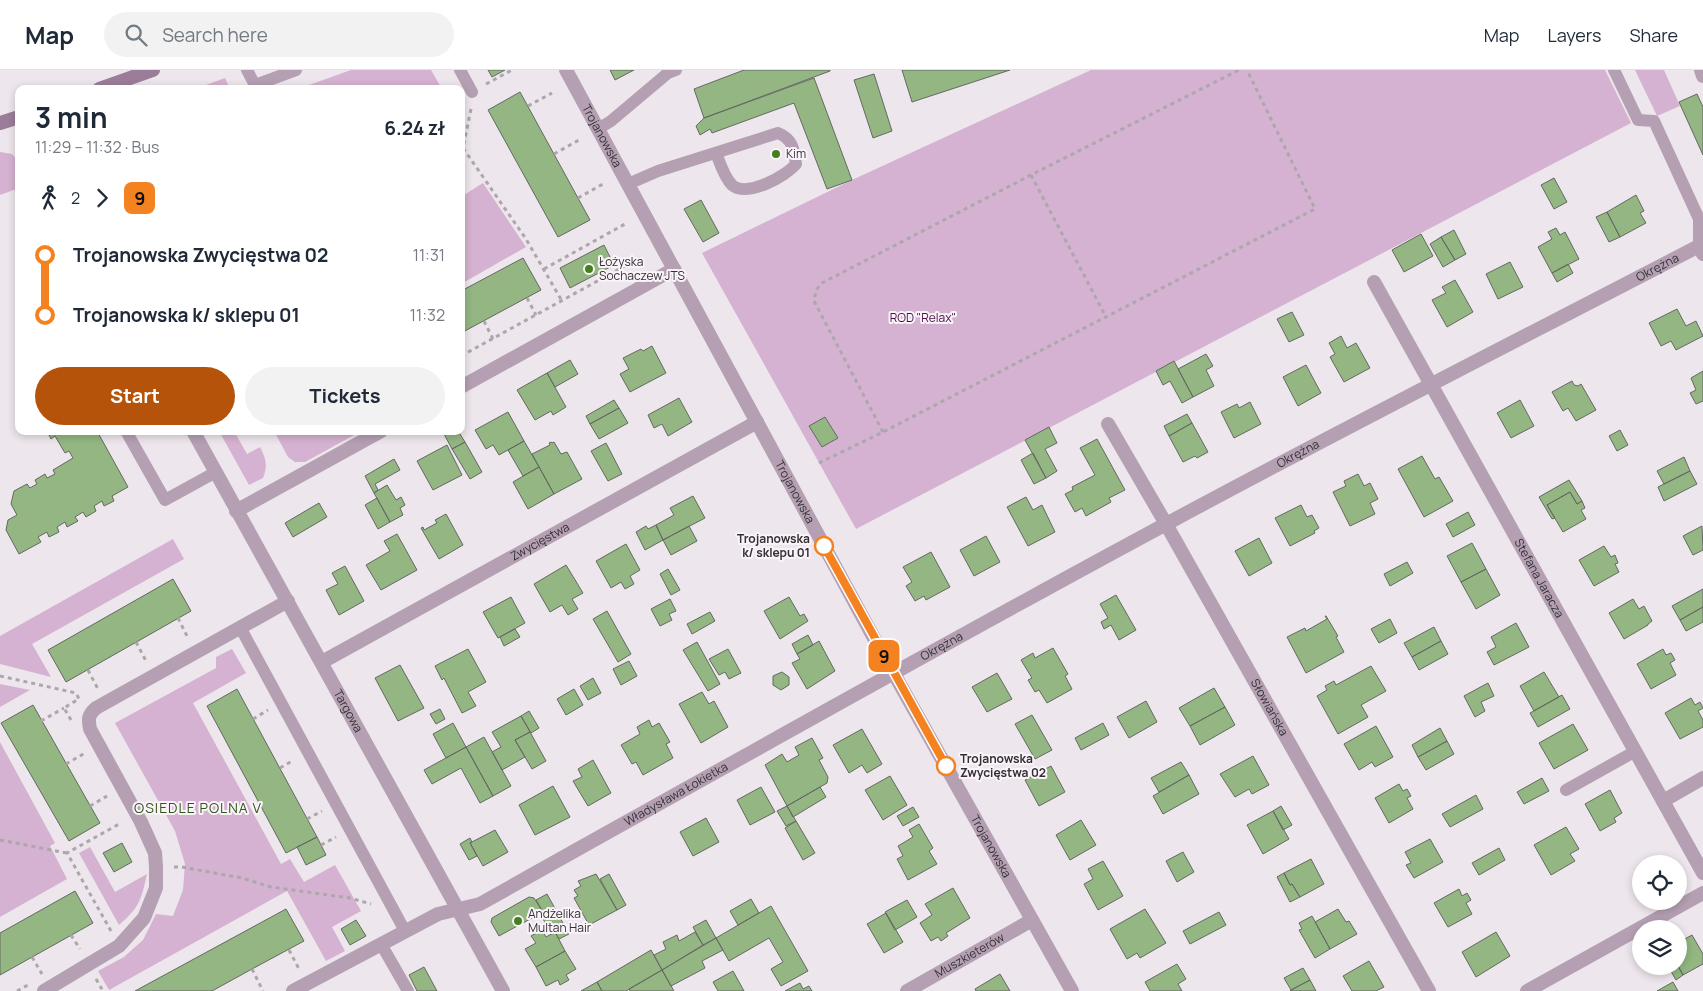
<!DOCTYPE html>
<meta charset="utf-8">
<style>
:root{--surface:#fff;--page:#f2f2f3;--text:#1f2937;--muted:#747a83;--line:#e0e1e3;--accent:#b45309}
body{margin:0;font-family:Manrope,sans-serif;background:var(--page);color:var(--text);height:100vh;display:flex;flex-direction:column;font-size:19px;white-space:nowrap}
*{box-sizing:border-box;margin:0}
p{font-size:16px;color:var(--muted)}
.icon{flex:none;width:28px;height:28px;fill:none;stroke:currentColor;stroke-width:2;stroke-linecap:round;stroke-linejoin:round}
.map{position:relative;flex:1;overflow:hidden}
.drawer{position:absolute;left:15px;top:15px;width:450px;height:350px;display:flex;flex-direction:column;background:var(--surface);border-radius:10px;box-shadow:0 2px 8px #0003}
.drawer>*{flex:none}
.badge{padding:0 10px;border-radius:8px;font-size:18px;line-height:32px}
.controls{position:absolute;left:1632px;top:785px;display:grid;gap:10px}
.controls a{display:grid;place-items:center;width:55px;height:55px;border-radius:50%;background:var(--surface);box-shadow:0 2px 8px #0003;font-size:25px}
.map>.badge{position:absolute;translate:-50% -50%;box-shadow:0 0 0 2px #fff}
.legs{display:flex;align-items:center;gap:8px;height:55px;padding:0 20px;font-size:16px}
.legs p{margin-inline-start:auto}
.overview{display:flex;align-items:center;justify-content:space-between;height:85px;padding:0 20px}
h1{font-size:28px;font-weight:700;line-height:38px}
.action{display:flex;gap:10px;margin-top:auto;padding:10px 20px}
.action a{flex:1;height:58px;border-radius:30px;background:var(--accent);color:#fff;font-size:20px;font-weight:700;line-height:58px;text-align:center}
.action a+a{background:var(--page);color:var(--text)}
ul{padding:0 20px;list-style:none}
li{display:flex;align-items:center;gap:18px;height:60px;font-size:19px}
li i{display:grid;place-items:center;width:8px;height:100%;margin:0 6px;background:currentColor}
li i::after{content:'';width:12px;height:12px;margin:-6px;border:4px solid;border-radius:50%;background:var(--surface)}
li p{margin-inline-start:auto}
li:first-child i{background:linear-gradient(#0000 50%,currentColor 0)}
li:last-child i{background:linear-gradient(currentColor 50%,#0000 0)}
header{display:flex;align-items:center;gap:30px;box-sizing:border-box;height:70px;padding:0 25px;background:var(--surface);border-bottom:1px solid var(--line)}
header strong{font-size:24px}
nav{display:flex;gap:28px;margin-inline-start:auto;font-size:18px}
.search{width:350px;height:45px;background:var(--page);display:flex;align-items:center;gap:12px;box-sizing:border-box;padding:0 18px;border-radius:28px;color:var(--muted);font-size:19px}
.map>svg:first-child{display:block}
</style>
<header>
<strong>Map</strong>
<div class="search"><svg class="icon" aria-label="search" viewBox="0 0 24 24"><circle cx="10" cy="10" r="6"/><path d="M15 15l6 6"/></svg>Search here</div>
<nav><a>Map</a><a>Layers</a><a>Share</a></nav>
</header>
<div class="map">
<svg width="1703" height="921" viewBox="0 0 1703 921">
<rect width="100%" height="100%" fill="#ede6ec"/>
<path fill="#d5b2d1" d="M351,0H431L442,19H298Z
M1091,0H1605L1631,53L856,459L702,183L852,110Z
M1635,0H1664L1680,36L1657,46Z
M225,8L230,19H195Z
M0,82L12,84L19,92V118L0,125Z
M483,113L526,177L461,214V130L465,128L464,125Z
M219,361H234L247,384L260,377C266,389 268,395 263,408L249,415Z
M274,361H355L356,364L305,392H295L288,387Z
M173,469L184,489L32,574L51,607L0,594V566Z
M232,579L246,603L193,633L281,794L290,789L304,812L335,795L361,841L332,857L345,881L326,891L287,821L109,920L98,901L124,887L143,870L156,844L173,846L183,820L185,794L175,761L115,653L216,598V587Z
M0,614L30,620L0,637Z
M0,672L55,773L50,776L67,809L0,847Z
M90,777L115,822L147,804C141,830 140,837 119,855L79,783Z"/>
<path fill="#93b683" stroke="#646962" d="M488,0H505L492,7Z
M610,0H634L615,10Z
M744,0H830V1L704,48L694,19Z
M902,0H1010L912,32Z
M874,4L892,61L873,68L854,10Z
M814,8L852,110L827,119L794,33L712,63L710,59L700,65L696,56L704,48Z
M520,22L590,150L558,167L488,40Z
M1697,24L1703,37V85L1679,32Z
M1554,108L1567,132L1554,139L1541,115Z
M1636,125L1644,141L1640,143L1646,153L1620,167L1607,142Z
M701,130L719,163L703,172L684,139Z
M1607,142L1620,167L1609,172L1596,147Z
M1556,158L1560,165L1565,162L1579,189L1552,203L1538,177L1552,169L1548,162Z
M1454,160L1466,184L1455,190L1441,167Z
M1421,164L1433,186L1404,202L1392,180Z
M1441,167L1455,190L1443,197L1430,174Z
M604,175L614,195L570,218L560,198Z
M523,188L541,220L461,263V221Z
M1510,192L1523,217L1498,229L1486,204Z
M1568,194L1573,203L1557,212L1552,203Z
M1455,210L1473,242L1447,257L1432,230L1446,223L1442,217Z
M1677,239L1686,256L1696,251L1703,266L1676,280L1671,271L1661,276L1649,253Z
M1292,242L1304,265L1289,272L1277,249Z
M1341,266L1347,278L1356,273L1370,298L1344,312L1330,287L1335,284L1329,273Z
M652,276L666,303L630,322L620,304L629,299L623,288L641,279L643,281Z
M1206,284L1213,296L1206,300L1214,316L1193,327L1178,299Z
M570,290L578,304L555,317L547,303Z
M1174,291L1193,327L1182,333L1170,311L1163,315L1156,301Z
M1306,295L1321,323L1298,336L1283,307Z
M1703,301V331L1696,334L1690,323L1696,320L1691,308Z
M547,303L566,337L553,345L551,341L535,350L517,320Z
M1572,311L1574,315L1578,316L1581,314L1596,340L1576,351L1568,338L1563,341L1552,322Z
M679,328L692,352L668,366L662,354L654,358L648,345Z
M614,330L619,338L590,354L586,346Z
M1520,330L1534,356L1511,368L1497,343Z
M1250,332L1261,354L1234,368L1221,342L1237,334L1239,338Z
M619,338L628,353L599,369L590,354Z
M508,342L524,371L499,385L493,375L486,379L475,360Z
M1187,344L1192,353L1169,366L1164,356Z
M825,347L838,368L822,377L809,356Z
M1192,353L1208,382L1197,388L1195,386L1183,392L1169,366Z
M1049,357L1057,373L1045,379L1057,401L1046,408L1025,370Z
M1620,360L1628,375L1617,381L1609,366Z
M47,361H97L128,417L112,426L114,431L104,436L102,431L94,436L96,441L86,447L83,442L75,447L78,451L67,457L65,452L57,457L59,462L49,467L47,462L38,467L41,472L19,484L6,460L8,450L17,445L11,434L14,421L27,414L30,418L37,414L35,410L45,404L47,408L55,404L53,400L73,388L69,381L65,383L55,366L51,369Z
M458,361L465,372L452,379L443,362Z
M1097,369L1125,420L1109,428L1111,432L1086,446L1082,438L1075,442L1065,424L1073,420L1072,417L1095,405L1080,378Z
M524,371L539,397L523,406L508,380Z
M465,372L482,402L470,409L452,379Z
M551,372L552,373L554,372L561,384L567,382L582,409L554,424L532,384L550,375L549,373Z
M606,373L622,404L608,411L591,381Z
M447,375L462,405L433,420L417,391Z
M1033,383L1046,408L1034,414L1021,390Z
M1422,386L1435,409L1439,407L1453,431L1424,447L1398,399Z
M1684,387L1690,401L1664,414L1657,401Z
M394,389L400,400L375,414L378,420L374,423L365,406Z
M539,397L554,424L528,439L513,412Z
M1690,401L1697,414L1664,431L1658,417Z
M1358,404L1364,416L1370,413L1378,429L1370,433L1375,444L1350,456L1333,422L1346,416L1344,411Z
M1569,410L1582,431L1577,434L1570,422L1547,435L1555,448L1552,449L1539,427Z
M387,415L396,430L401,427L405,435L400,438L403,445L390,452L374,423Z
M1570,422L1577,434L1582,431L1585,438L1581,440L1586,449L1563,462L1547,435Z
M693,426L705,448L663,470L656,455L674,445L670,438Z
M1026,427L1033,440L1042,435L1055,462L1028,476L1007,437Z
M377,428L390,452L378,459L365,435Z
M319,433L327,447L293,467L285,453Z
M1301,435L1307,447L1312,445L1319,458L1314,461L1315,463L1290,476L1275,448Z
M1468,442L1475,455L1453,467L1446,454Z
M446,444L463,475L439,489L421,458L423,457L424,460L437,453L435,450Z
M656,455L663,470L645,480L636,462L646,456L648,459Z
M689,456L697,471L671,485L663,470Z
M1702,456L1703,480L1693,485L1683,466Z
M397,464L417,500L381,520L366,495L390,481L384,471Z
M986,466L1000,492L974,506L960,480Z
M1259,468L1272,493L1249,506L1235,481Z
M1472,473L1486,499L1461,512L1447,486Z
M626,474L640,500L630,506L634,514L625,519L621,512L611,518L596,491Z
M1604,476L1611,487L1615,485L1618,493L1615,494L1619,502L1594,516L1579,490Z
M931,482L950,517L926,530L924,526L915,531L906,516L912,512L903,497Z
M1407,492L1413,503L1390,516L1384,504Z
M566,495L583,523L572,529L578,539L568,545L562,535L550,542L534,514Z
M345,496L364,531L339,545L326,520L338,514L332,503Z
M668,499L680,520L671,525L660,504Z
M1486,499L1500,525L1476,539L1461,512Z
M173,509L191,541L66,612L48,580Z
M1703,519V537L1680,550L1672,536Z
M1116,525L1136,560L1119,570L1111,555L1104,559L1101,552L1108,548L1100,534Z
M511,527L525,553L498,568L483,542Z
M789,527L800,546L804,544L808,551L780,569L764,541Z
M670,529L676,541L669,544L672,550L660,556L651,539Z
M1633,529L1639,539L1644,536L1652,551L1648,554V555L1624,569L1609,543Z
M1703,537V552L1686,561L1680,550Z
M607,541L631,584L618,592L593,549Z
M710,542L715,551L692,564L687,554Z
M1325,546H1326L1338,566L1336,567L1344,582L1306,603L1287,567L1305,558L1306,561L1327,549Z
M1390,549L1397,563L1379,573L1371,559Z
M1516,553L1529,577L1494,595L1487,582L1496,577L1491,567Z
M1434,557L1441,571L1412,587L1404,573Z
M515,559L520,567L504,576L500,567Z
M808,565L813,575L797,584L792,574Z
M819,571L835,601L807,619L792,593L800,589L797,584Z
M1441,571L1448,584L1419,600L1412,587Z
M697,572L720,614L708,621L683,580Z
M1053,578L1068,604L1065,606L1072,619L1047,633L1039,620L1035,622L1028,610L1032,608L1021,590L1033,583L1035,588Z
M468,579L486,612L468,622L476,636L462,643L444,608L442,610L435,596Z
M728,579L741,603L729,609L725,602L719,605L709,589Z
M1663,579L1666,585L1671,583L1675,590L1670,593L1676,605L1651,619L1637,594Z
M629,591L637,606L621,615L613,599Z
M400,595L424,638L398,651L375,608Z
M1371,596L1386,621L1361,635L1368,647L1338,664L1317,626L1327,620L1325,616L1334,611L1336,615Z
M782,602L789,607V615L781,620L773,615V606Z
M1544,602L1559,627L1534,641L1520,616Z
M997,603L1012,629L987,642L972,617Z
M593,608L601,623L588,630L580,616Z
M1488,613L1494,626L1481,632L1485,641L1475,647L1464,626Z
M1214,618L1225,637L1190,656L1179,638Z
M237,619L317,767L286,783L207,636Z
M574,619L583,635L566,645L557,629Z
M702,622L709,634L714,631L728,657L701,673L679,634Z
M1562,625L1570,639L1538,657L1530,643Z
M1691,628L1695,635L1700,632L1703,638L1698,641L1703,650V657L1680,669L1665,643Z
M1146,631L1157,652L1129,668L1117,647Z
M33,635L100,753L69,771L1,653Z
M1225,637L1235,655L1200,675L1190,656Z
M440,639L445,649L436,654L430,644Z
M529,641L539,658L531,663L521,646Z
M1032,645L1052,680L1035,689L1015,654Z
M521,646L530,662L515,670L525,687L502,700L492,682L501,677L492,662Z
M649,650L652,657L659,653L670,672L666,674L673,688L643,705L636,692L632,694L621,675L640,664L637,657Z
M453,653L466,677L446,688L433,664Z
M1103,653L1109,665L1081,680L1075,668Z
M1573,654L1588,680L1554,699L1539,673Z
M1376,656L1393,687L1375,697L1372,692L1359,700L1344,674Z
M1440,658L1447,671L1418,687L1412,675Z
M862,659L882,694L867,703L862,695L849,703L833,675Z
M530,662L546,691L532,699L515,670Z
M484,667L511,716L493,726L466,677Z
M812,668L823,688L819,690L828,707L827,713L787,736L765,695L782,684L787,692L799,685L795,677Z
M1447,671L1454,684L1426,700L1418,687Z
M466,677L493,726L480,733L461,698L432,714L424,700Z
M1253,686L1269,715L1252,724L1249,719L1235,727L1220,704Z
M593,690L611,723L588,736L573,711L582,707L578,699Z
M1181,692L1189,705L1159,722L1151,708Z
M1051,696L1065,722L1039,736L1025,710Z
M1189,705L1199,724L1163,744L1153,726Z
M890,706L907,735L883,750L865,720Z
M1542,708L1549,721L1524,734L1517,722Z
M1399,714L1403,721L1407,719L1411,726L1407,728L1413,739L1389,753L1375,728Z
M553,716L570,747L535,765L519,735Z
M761,717L775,742L750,755L737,730Z
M820,717L826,727L793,747L787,736Z
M1610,720L1622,743L1614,748L1616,752L1600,761L1585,734Z
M1476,725L1483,739L1450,757L1442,744Z
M787,736L796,751L786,756L777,741Z
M1281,736L1292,755L1283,760L1273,741Z
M913,737L919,747L903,756L897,746Z
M1273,741L1289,769L1263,784L1247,755Z
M706,748L719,772L693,786L680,762Z
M1081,750L1096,775L1070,790L1056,765Z
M796,751L815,783L803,790L785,758Z
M919,754L933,778L929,781L937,794L908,810L897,789L903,786L898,776L913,767L909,760Z
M1566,757L1579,779L1570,784L1575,791L1551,805L1534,775Z
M495,760L508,782L483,796L470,773Z
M317,767L326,785L306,795L297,777Z
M470,768L472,772L470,773L477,786L469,790L460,774Z
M1430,769L1443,792L1414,808L1406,795L1411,793L1405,782Z
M122,773L132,792L114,802L103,783Z
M1499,778L1505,790L1479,805L1472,793Z
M1183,782L1194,802L1177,812L1166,791Z
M1311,789L1324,814L1300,827L1292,814L1290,815L1284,803Z
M1103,791L1123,826L1098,840L1084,814L1093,809L1088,799Z
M1284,803L1290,815L1292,814L1300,827L1290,832L1277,807Z
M596,804L617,840L589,855L574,828L578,826L574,820L581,816L578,811Z
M609,804L626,835L617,840L600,809Z
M953,818L970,848L946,863L948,866L941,871L938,867L931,871L920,853L932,845L925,834Z
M1459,819L1462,826L1467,823L1471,830L1466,833L1472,844L1448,857L1434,833Z
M75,821L93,853L0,905V863Z
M547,824L569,864L559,869L555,862L552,864L540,844L543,842L536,830Z
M529,827L534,828L543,842L499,866L491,852L492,848Z
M751,829L759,843L738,855L730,841Z
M907,830L917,847L895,860L885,842Z
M771,836L808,901L781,916L771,899L783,892L769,868L729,891L716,868Z
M286,839L304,871L252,899L212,921H135Z
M1145,839L1166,873L1140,888L1137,883L1127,889L1110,859Z
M1338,839L1346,852L1349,851L1357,864L1330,879L1315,852Z
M1219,842L1226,855L1190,874L1183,861Z
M886,843L903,872L884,883L867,854Z
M1312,846L1330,879L1315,888L1299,860L1302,859L1299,853Z
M356,850L366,866L350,875L341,859Z
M706,850L716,868L703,875L693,857Z
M542,860L546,867L555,862L565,881L536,897L525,879L536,873L531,866Z
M695,862L703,875L662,900L654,885L666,879L663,872L677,865L679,871Z
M1496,862L1510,886L1476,907L1462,882Z
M1692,865L1703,884V894L1683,905L1678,896L1679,878L1685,875L1683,870Z
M716,868L723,880L702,891L705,898L671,916L662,900Z
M651,880L662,900L626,921H602L597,912Z
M565,881L576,899L566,905L569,910L560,915L558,910L546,916L536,897Z
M1369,891L1384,917L1376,921H1352L1343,906Z
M1177,894L1186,909L1178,914L1182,921H1150L1145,912Z
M1668,896H1678L1683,905L1676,910Z
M424,897L437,921H417L409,905Z
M1303,898L1310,910L1291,920L1284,908Z
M662,900L674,921H630L629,919Z
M733,901L744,921H718L713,912Z
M1000,904L1010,921H976L975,919Z
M1310,910L1316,921H1290L1291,920Z
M597,912L602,921H581Z
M1673,912L1678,921H1657Z
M800,913L803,919L809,916L812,921H785Z"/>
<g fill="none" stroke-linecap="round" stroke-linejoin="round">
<path stroke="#ada7ac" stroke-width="3" stroke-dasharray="4 4" stroke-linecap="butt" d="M486,14L512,0
M528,36L552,23
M471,39L463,78L526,169L562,231
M554,84L579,70
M461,85L463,78
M1031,105L1106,247
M578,128L603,114
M544,199L625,154
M527,228L536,245
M484,251L493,269
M461,286L643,186
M883,362L814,231L816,220L822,213L1031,105L1239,0
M819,393L883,362L1315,139L1247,0
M178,548L188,568
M136,572L146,591
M88,600L98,619
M0,606L76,623L79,629
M253,649L268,640
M71,650L64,638L77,630
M41,651L64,638
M66,694L85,683
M280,698L294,690
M90,736L107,726
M307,749L322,741
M0,770L67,783
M321,775L336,767
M174,797H182L242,808L271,817L350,828L371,834
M111,861L67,783L121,753
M71,865L80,879
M289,880L299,899
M32,887L42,904
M252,899L263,921
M96,909L103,921
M17,921L28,915"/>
<path stroke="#b5a0b3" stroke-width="12" d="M247,0L257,19
M460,0L472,22
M1614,0L1638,50L1654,51L1699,149V176
M255,15L296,0
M598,59L611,51L668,3L676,0
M628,114L658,101L778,63C793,69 794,80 796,94C786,106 747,128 732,115C724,107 720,93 716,83
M126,361L165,430L216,402
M240,557L405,861
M1566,720L1634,682
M381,874L408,921"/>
<g stroke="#b5a0b3" stroke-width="14">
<path d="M1701,0L1703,6"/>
<path id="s1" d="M1374,212L1703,803"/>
<path d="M461,317L674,199"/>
<path id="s2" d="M1108,354L1166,454L1429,921"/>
<path id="s3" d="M193,361L503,921"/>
<path d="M236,441L381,361"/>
<path id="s4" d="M322,592L757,352"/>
<path d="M1663,731L1703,708"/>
<path d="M44,921L119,876L144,848L156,818V797L155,783L141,752L90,659C88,649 88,645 96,638L288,531"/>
<path id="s5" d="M293,921L438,844L480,834C709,706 937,577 1168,453C1344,358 1522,268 1699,176L1703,184"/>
<path id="s6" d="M907,921L1032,850"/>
<path d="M1527,921L1703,823"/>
</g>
<path stroke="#b5a0b3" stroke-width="14" id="s7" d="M566,0L875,570L1072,921"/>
<path stroke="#9c7d99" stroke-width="14" d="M99,19L153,0
M0,53L19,47"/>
</g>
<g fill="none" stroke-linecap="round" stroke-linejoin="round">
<defs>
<path id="line-1" d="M824,476L946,696"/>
</defs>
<use href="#line-1" stroke="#fff" stroke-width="11"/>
<use href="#line-1" stroke="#f58220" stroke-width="8"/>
</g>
<g fill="#44801c" stroke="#faf3f9" stroke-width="2">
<circle cx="776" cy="84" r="5"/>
<circle cx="589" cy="199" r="5"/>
<circle cx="518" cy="851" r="5"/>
</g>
<g fill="#fff" stroke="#f58220" stroke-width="2.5">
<circle cx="824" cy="476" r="9"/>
<circle cx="946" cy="696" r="9"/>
</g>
<g text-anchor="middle" stroke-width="4" stroke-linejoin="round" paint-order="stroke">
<g font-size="12" fill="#343134" stroke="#faf3f9">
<text dy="4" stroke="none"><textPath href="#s7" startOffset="75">Trojanowska</textPath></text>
<text dy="4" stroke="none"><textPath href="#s5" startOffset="1546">Okrężna</textPath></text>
<text dy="4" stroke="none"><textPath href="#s5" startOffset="1141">Okrężna</textPath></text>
<text dy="4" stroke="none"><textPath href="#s7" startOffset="480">Trojanowska</textPath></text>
<text dy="4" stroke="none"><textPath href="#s4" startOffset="249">Zwycięstwa</textPath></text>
<text dy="4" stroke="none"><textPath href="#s1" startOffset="339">Stefana Jaracza</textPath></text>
<text dy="4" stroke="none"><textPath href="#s5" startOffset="736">Okrężna</textPath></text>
<text dy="4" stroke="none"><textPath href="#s2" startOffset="326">Słowiańska</textPath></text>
<text dy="4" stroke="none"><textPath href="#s3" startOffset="320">Targowa</textPath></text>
<text dy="4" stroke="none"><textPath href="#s5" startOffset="432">Władysława Łokietka</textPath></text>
<text dy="4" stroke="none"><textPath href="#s7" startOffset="885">Trojanowska</textPath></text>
<text dy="4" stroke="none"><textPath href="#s6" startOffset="72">Muszkieterów</textPath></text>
</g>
<g font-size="12" fill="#343134" stroke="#faf3f9" text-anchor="start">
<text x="786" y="88">Kim</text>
<text x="599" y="196">Łożyska<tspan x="599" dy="14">Sochaczew JTS</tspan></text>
<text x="528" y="848">Andżelika<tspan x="528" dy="14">Multan Hair</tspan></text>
</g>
<g font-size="12" fill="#470f46" stroke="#faf3f9">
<text x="923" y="252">ROD "Relax"</text>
</g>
<g font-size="12" font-weight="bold" fill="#343134" stroke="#faf3f9" text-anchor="end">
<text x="810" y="473">Trojanowska<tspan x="810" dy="14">k/ sklepu 01</tspan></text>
<text x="960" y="693" text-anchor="start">Trojanowska<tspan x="960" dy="14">Zwycięstwa 02</tspan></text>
</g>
<g font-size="14" letter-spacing="1" fill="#305618" stroke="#faf3f9">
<text x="198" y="743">OSIEDLE POLNA V</text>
</g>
</g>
</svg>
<div class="controls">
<a><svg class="icon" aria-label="locate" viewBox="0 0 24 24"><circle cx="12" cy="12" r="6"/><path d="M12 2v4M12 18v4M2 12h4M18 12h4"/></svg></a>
<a><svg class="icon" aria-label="layers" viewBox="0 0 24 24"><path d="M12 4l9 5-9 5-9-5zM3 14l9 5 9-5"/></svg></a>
</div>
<b class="badge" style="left:884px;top:586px;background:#f58220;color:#111">9</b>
<section class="drawer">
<div class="overview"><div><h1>3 min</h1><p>11:29 – 11:32 · Bus</p></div><b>6.24 zł</b></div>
<div class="legs"><svg class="icon" aria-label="walk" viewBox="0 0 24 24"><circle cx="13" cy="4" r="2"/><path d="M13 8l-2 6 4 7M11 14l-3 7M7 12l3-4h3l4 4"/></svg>2<svg class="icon" aria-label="forward" viewBox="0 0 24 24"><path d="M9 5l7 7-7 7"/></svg><b class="badge" style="background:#f58220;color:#111">9</b></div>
<ul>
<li><i style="color:#f58220"></i><b>Trojanowska Zwycięstwa 02</b><p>11:31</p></li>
<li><i style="color:#f58220"></i><b>Trojanowska k/ sklepu 01</b><p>11:32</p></li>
</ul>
<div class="action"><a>Start</a><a>Tickets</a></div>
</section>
</div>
